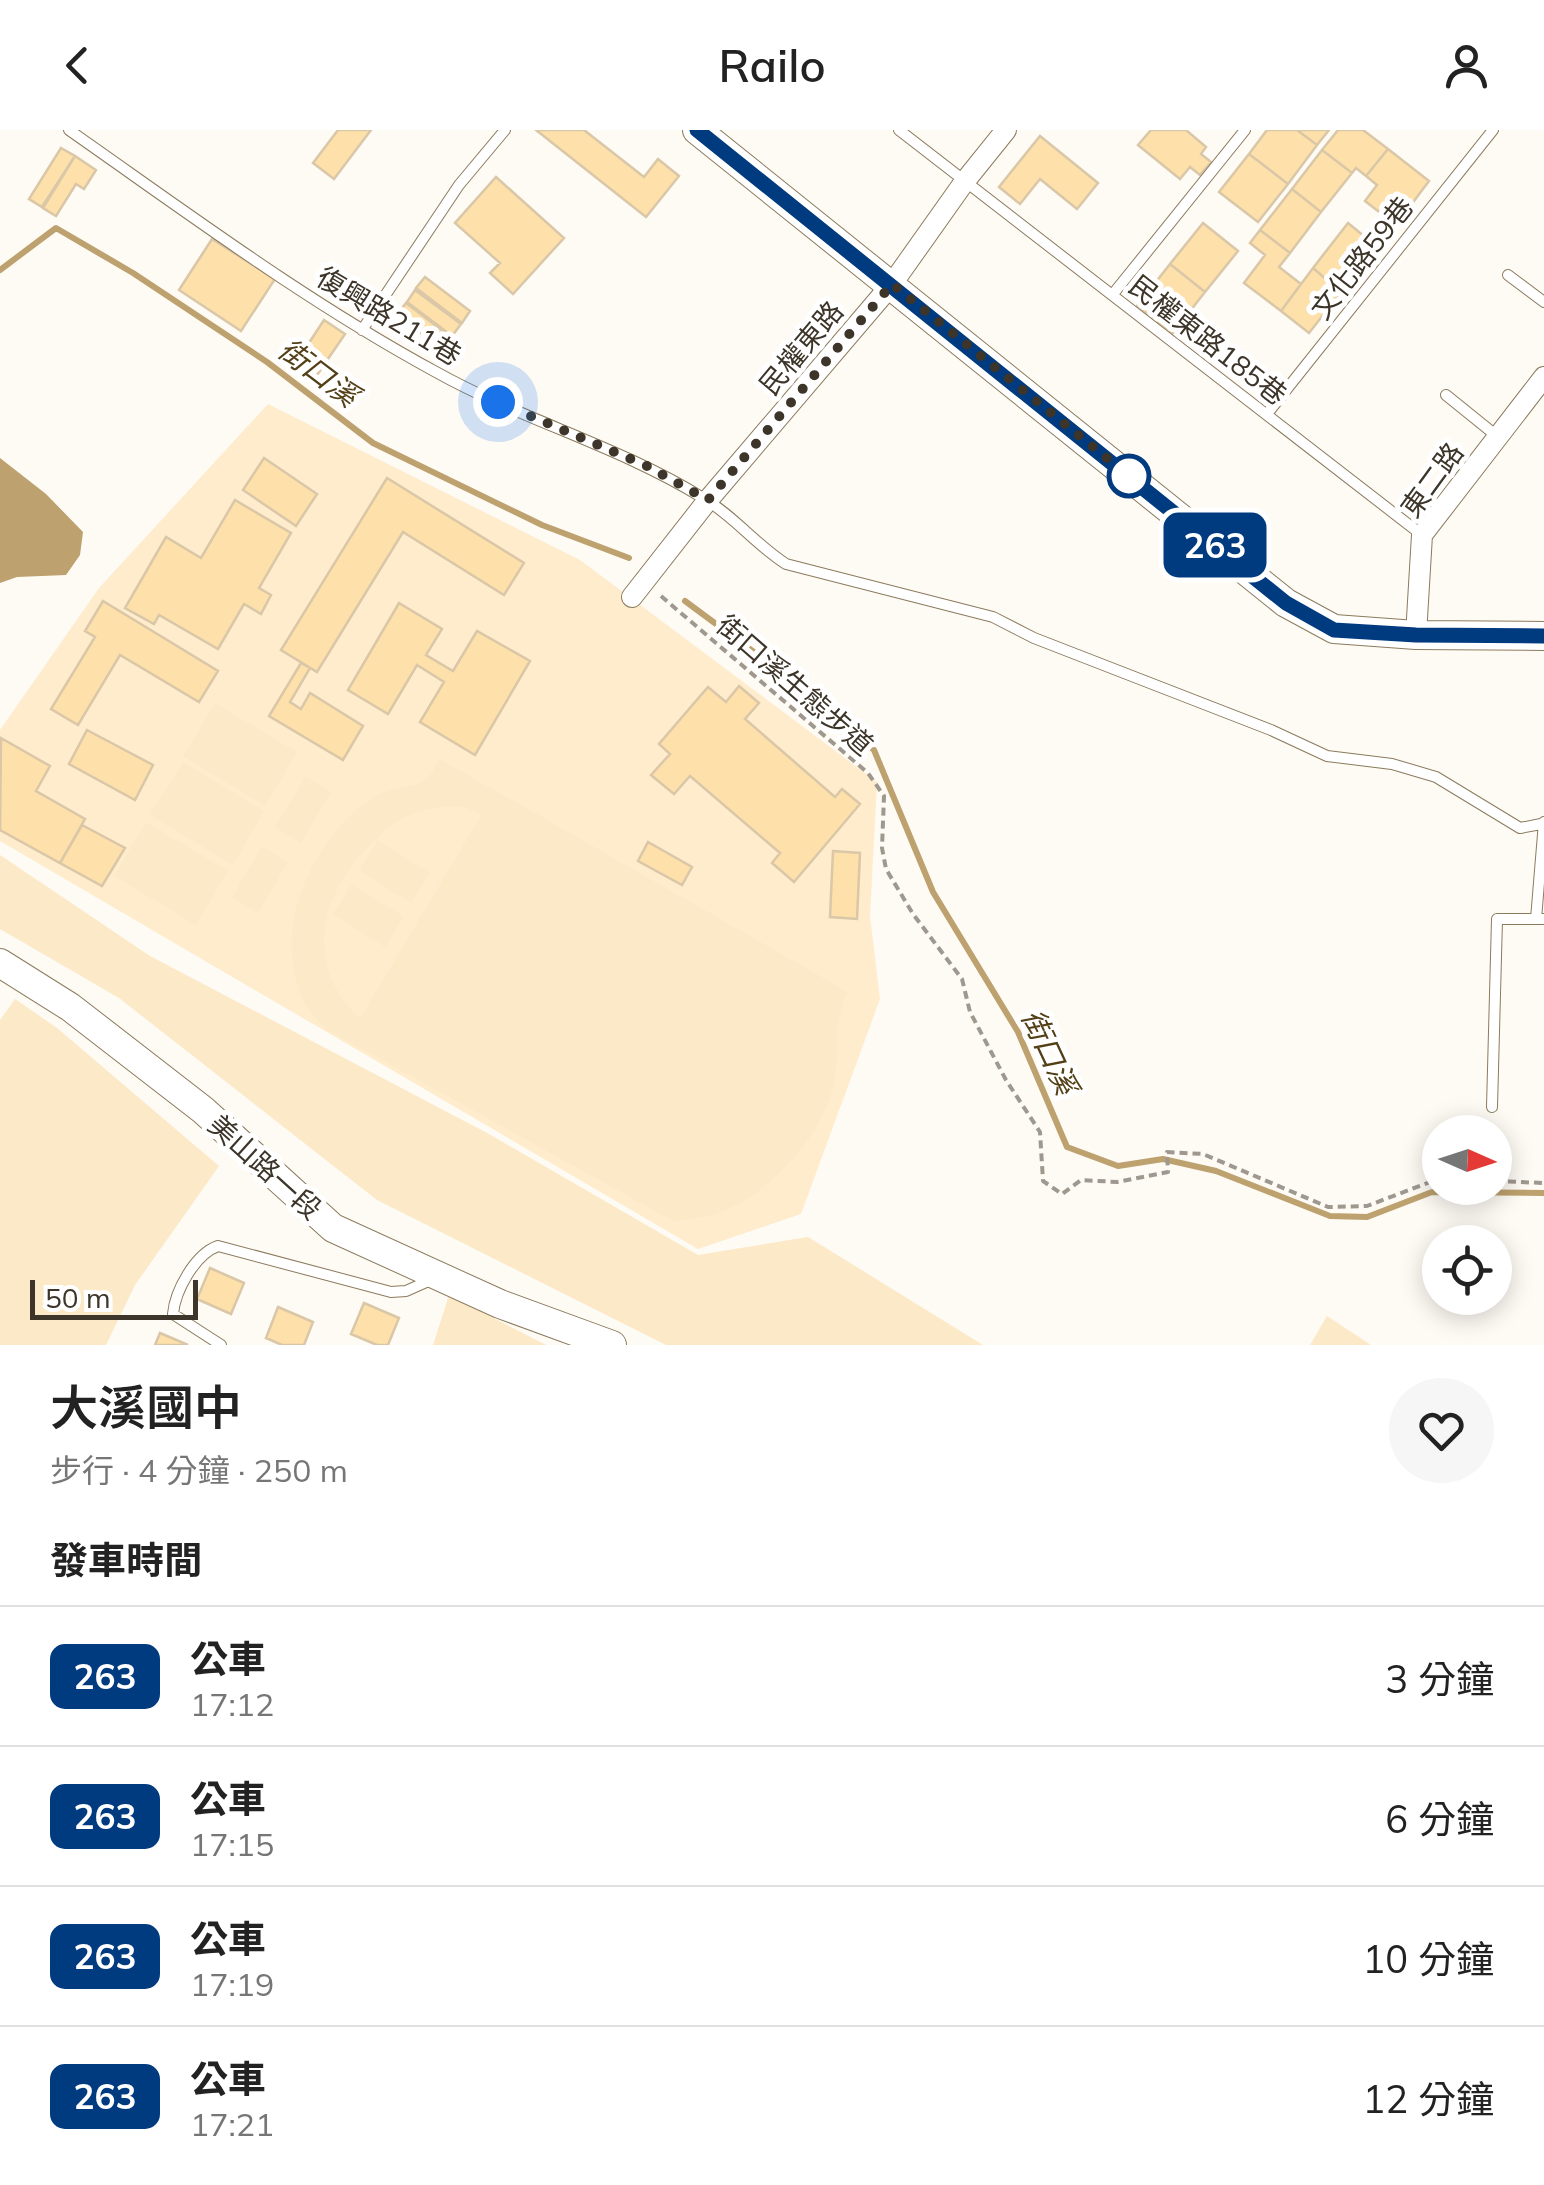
<!DOCTYPE html>
<html lang="zh-TW">
<meta charset="utf-8">
<style>
:root{--surface:#fff;--page:#f6f6f6;--text:#222;--muted:#767676;--line:#e0e0e0}
body{margin:0;font-family:Mulish,"Noto Sans TC",sans-serif;background:var(--page);color:var(--text);height:100vh;display:flex;flex-direction:column;font-size:38px;white-space:nowrap}
*{box-sizing:border-box;margin:0}
p{font-size:32px;color:var(--muted)}
.icon{flex:none;width:55px;height:55px;fill:none;stroke:currentColor;stroke-width:2;stroke-linecap:round;stroke-linejoin:round}
.map{position:relative;height:1215px;overflow:hidden}
.panel{display:flex;flex-direction:column;background:var(--surface);flex:1}
.panel>*{flex:none}
.badge{padding:0 20px;border-radius:15px;font-size:35px;line-height:65px}
.needle{width:65px;rotate:93deg}
.buttons{position:absolute;left:1422px;top:985px;display:grid;gap:20px}
.buttons a{display:grid;place-items:center;width:90px;height:90px;border-radius:50%;background:var(--surface);box-shadow:0 5px 25px #0003;font-size:50px}
.scale{position:absolute;left:30px;bottom:25px;width:168px;box-sizing:border-box;padding-left:10px;border:5px solid #3d3529;border-top:0;font-size:28px;line-height:35px;white-space:nowrap;color:#3d3529;-webkit-text-stroke:8px #fff;paint-order:stroke}
.you{position:absolute;width:50px;height:50px;margin:-25px;border:8px solid #fff;border-radius:50%;background:#1a73e8;box-shadow:0 0 0 15px #1a73e833}
.map>.badge{position:absolute;translate:-50% -50%;box-shadow:0 0 0 5px #fff}
h2{padding:0 50px;font-size:38px;line-height:90px}
.round{display:grid;place-items:center;flex:none;width:105px;height:105px;border-radius:52px;background:var(--page)}
.overview{display:flex;align-items:center;justify-content:space-between;height:170px;padding:0 50px}
h1{font-size:48px;font-weight:600;line-height:75px}
ul{padding:0;list-style:none}
li{display:flex;align-items:center;gap:30px;height:140px;padding:0 50px;border-top:2px solid var(--line)}
li div{flex:1}
li b{display:block;font-size:38px}
li em{font-style:normal}
li .badge{min-width:110px;font-weight:700;text-align:center}
header{display:flex;justify-content:space-between;align-items:center;height:130px;padding:0 50px;background:var(--surface);font-size:45px;font-weight:600}
.map>svg:first-child{display:block}
</style>
<header><svg class="icon" aria-label="back" viewBox="0 0 24 24"><path d="M15 5l-7 7 7 7"/></svg>Railo<svg class="icon" aria-label="person" viewBox="0 0 24 24"><circle cx="12" cy="8" r="4"/><path d="M4 21q1-7 8-7t8 7"/></svg></header>
<div class="map">
<svg width="1544" height="1215" viewBox="0 0 1544 1215">
<rect width="100%" height="100%" fill="#fefaf4"/>
<path fill="#feeccd" d="M268,274L580,430L877,652L870,786L880,869L801,1084L698,1119L0,711V600L99,458Z"/>
<path fill="#fce9c7" fill-rule="evenodd" d="M215,573L297,622L265,676L183,626Z
M440,629L848,862C832,890 841,922 834,953C823,1005 774,1059 726,1080C710,1088 691,1089 673,1091L326,899C319,892 311,884 306,876C267,805 312,705 376,666C390,657 414,659 427,648C432,645 436,634 440,629ZM437,677H464L482,684L360,888C306,839 318,771 364,721C377,708 390,694 407,686C416,682 427,680 437,677Z
M183,632L264,681L233,735L150,685Z
M306,646L331,662L301,713L275,697Z
M146,692L228,741L196,795L114,746Z
M378,710L430,743L411,773L359,740Z
M262,716L288,732L258,783L232,767Z
M0,725L150,826L489,1004L698,1125L808,1107L983,1215H666L377,1070L119,868L0,799Z
M352,754L404,787L385,817L333,784Z
M15,869L57,898L219,1036L135,1155L106,1215H0V890Z
M449,1165L546,1215H433Z
M1327,1186L1371,1215H1310Z"/>
<path fill="#bda16e" d="M0,328L46,364L83,402L80,425L66,445L17,447L0,453Z"/>
<g fill="none" stroke-linecap="round" stroke-linejoin="round">
<path stroke="#bda16e" stroke-width="6" d="M0,140L56,98L133,143L267,232L373,313L542,395L629,428
M685,471L785,545L874,620L933,762L1018,902L1067,1017L1118,1036L1163,1029L1216,1041L1330,1086L1367,1087L1432,1062L1544,1063"/>
</g>
<path fill="#fee0ab" stroke="#d9c7a7" stroke-width="2.5" d="M338,0H371L334,49L313,33Z
M536,0H584L644,47L658,29L679,46L646,87Z
M1151,0H1186L1206,17L1201,24L1211,32L1200,45L1190,37L1180,49L1138,15Z
M1267,0H1297L1317,15L1288,54L1249,24Z
M1297,0H1329L1317,15Z
M1338,0H1363L1388,19L1366,46L1356,38L1352,43L1322,20Z
M1040,6L1098,53L1077,79L1040,49L1020,74L999,57Z
M61,18L75,26L42,77L29,69Z
M1388,19L1429,51L1396,95L1365,71L1377,55L1366,46Z
M1322,20L1352,43L1321,82L1292,59Z
M1249,24L1288,54L1258,92L1219,62Z
M75,26L96,40L84,59L76,54L56,86L43,78Z
M496,47L564,108L513,164L490,143L500,133L455,93Z
M1292,59L1321,82L1290,123L1260,100Z
M1203,93L1238,121L1205,162L1170,134Z
M1348,93L1376,116L1341,162L1313,138Z
M1260,100L1290,123L1279,137L1301,154L1281,181L1244,153L1265,125L1250,113Z
M212,109L275,149L241,201L179,160Z
M1170,134L1205,162L1172,204L1137,176Z
M1313,138L1341,162L1309,203L1281,181Z
M425,147L470,181L462,193L416,158Z
M415,160L461,194L452,206L407,172Z
M406,173L451,207L442,219L397,185Z
M324,190L345,204L315,248L295,234Z
M264,328L317,364L296,396L243,360Z
M387,348L524,433L504,465L403,402L317,542L281,520Z
M235,370L291,403L259,458L271,465L261,484L244,474L218,519L159,485L154,494L125,478L166,407L201,428Z
M103,471L218,541L199,572L120,525L78,595L51,579L95,507L85,501Z
M399,473L442,499L426,525L453,541L477,501L530,531L475,625L420,592L444,552L417,535L388,584L348,560Z
M301,533L310,538L290,572L301,579L310,563L363,596L343,630L269,586Z
M739,556L759,573L745,589L835,667L842,659L860,674L794,752L772,733L780,723L690,646L674,664L651,645L670,624L659,614L708,557L726,572Z
M87,600L153,635L135,670L69,634Z
M1,608L50,636L36,661L85,689L60,733L0,700Z
M82,695L125,718L102,756L60,733Z
M648,712L692,737L682,755L638,731Z
M833,721L860,723L857,789L830,787Z
M210,1138L244,1153L231,1184L197,1169Z
M364,1173L399,1188L388,1215H377L351,1204Z
M278,1177L313,1192L304,1215H282L266,1208Z
M160,1203L188,1215H155Z"/>
<g fill="none" stroke-linecap="round" stroke-linejoin="round">
<defs>
<path id="lane" d="M69,0C189,84 307,172 436,242C522,290 619,316 703,368C733,385 756,415 786,434L993,487L1034,508L1271,600L1327,626L1392,634L1436,647L1520,698L1541,694
M899,0L1422,405
M1508,145L1544,172
M1113,164L1245,0
M362,200L459,55L505,0
M1446,265L1498,307
M1267,284L1493,0
M1536,789L1544,692
M1492,977L1497,789H1544
M221,1215L173,1184C175,1161 195,1124 218,1116L391,1162L406,1161L433,1149"/>
<path id="street" d="M632,467L708,370L892,154L965,51L1006,0
M1416,505L1422,405L1544,247"/>
<path id="secondary" d="M697,0L1286,473L1334,499L1416,505L1544,506
M0,833L70,877L203,980L333,1098L500,1174L612,1215"/>
</defs>
<use href="#lane" stroke="#8c7b5e" stroke-width="12"/>
<use href="#street" stroke="#8c7b5e" stroke-width="22"/>
<use href="#secondary" stroke="#8c7b5e" stroke-width="30"/>
<path stroke="#9e988f" stroke-width="4" stroke-dasharray="8 5" stroke-linecap="butt" d="M661,466L868,643L884,666L882,718L886,739L913,784L962,849L970,882L1006,950L1040,1002L1043,1051L1062,1064L1081,1050L1117,1052L1168,1042L1167,1022L1203,1024L1328,1077L1367,1076L1430,1052L1440,1051
M1495,1051L1544,1053"/>
<use href="#lane" stroke="#fff" stroke-width="10"/>
<use href="#street" stroke="#fff" stroke-width="20"/>
<use href="#secondary" stroke="#fff" stroke-width="28"/>
</g>
<g fill="none" stroke-linecap="round" stroke-linejoin="round">
<defs>
<path id="line" d="M697,0L1286,473L1334,500L1416,505L1544,506"/>
</defs>
<use href="#line" stroke="#fff" stroke-width="22"/>
<use href="#line" stroke="#003b80" stroke-width="15"/>
<path stroke="#3d3529" stroke-width="10" stroke-dasharray="0 18" d="M498,272L647,336L708,370L892,154L1134,350L1129,346"/>
</g>
<circle fill="#fff" stroke="#003b80" stroke-width="5" cx="1129" cy="346" r="20"/>
<g text-anchor="middle" stroke-width="10" stroke-linejoin="round" paint-order="stroke">
<g font-size="28" fill="#3d3529" stroke="#fff">
<text transform="translate(1362 128) rotate(-52)" y="10">文化路59巷</text>
<text transform="translate(389 186) rotate(31)" y="10">復興路211巷</text>
<text transform="translate(1208 210) rotate(38)" y="10">民權東路185巷</text>
<text transform="translate(801 218) rotate(-50)" y="10">民權東路</text>
<text transform="translate(1432 350) rotate(-54)" y="10">東二路</text>
<text transform="translate(795 555) rotate(41)" y="10">街口溪生態步道</text>
<text transform="translate(265 1037) rotate(42)" y="10">美山路一段</text>
</g>
<g font-size="30" font-style="italic" fill="#544017" stroke="#fff">
<text transform="translate(318 243) rotate(37)" y="10">街口溪</text>
<text transform="translate(1049 922) rotate(65)" y="10">街口溪</text>
</g>
</g>
</svg>
<div class="buttons">
<a><svg class="needle" viewBox="-14 -14 28 28"><path d="M0-13l5 13h-10z" fill="#e53935"/><path d="M0 13l5-13h-10z" fill="#767676"/></svg></a>
<a><svg class="icon" aria-label="locate" viewBox="0 0 24 24"><circle cx="12" cy="12" r="6"/><path d="M12 2v4M12 18v4M2 12h4M18 12h4"/></svg></a>
</div>
<div class="scale">50 m</div>
<div class="you" style="left:498px;top:272px"></div>
<b class="badge" style="left:1215px;top:415px;background:#003b80;color:#fff">263</b>
</div>
<section class="panel">
<div class="overview"><div><h1>大溪國中</h1><p>步行 · 4 分鐘 · 250 m</p></div><a class="round"><svg class="icon" aria-label="heart" viewBox="0 0 24 24"><path d="M12 20l-8-8c-3-5 5-10 8-4 3-6 11-1 8 4z"/></svg></a></div>
<h2>發車時間</h2>
<ul>
<li><span class="badge" style="background:#003b80;color:#fff">263</span><div><b>公車</b><p>17:12</p></div><em>3 分鐘</em></li>
<li><span class="badge" style="background:#003b80;color:#fff">263</span><div><b>公車</b><p>17:15</p></div><em>6 分鐘</em></li>
<li><span class="badge" style="background:#003b80;color:#fff">263</span><div><b>公車</b><p>17:19</p></div><em>10 分鐘</em></li>
<li><span class="badge" style="background:#003b80;color:#fff">263</span><div><b>公車</b><p>17:21</p></div><em>12 分鐘</em></li>
</ul>
</section>
